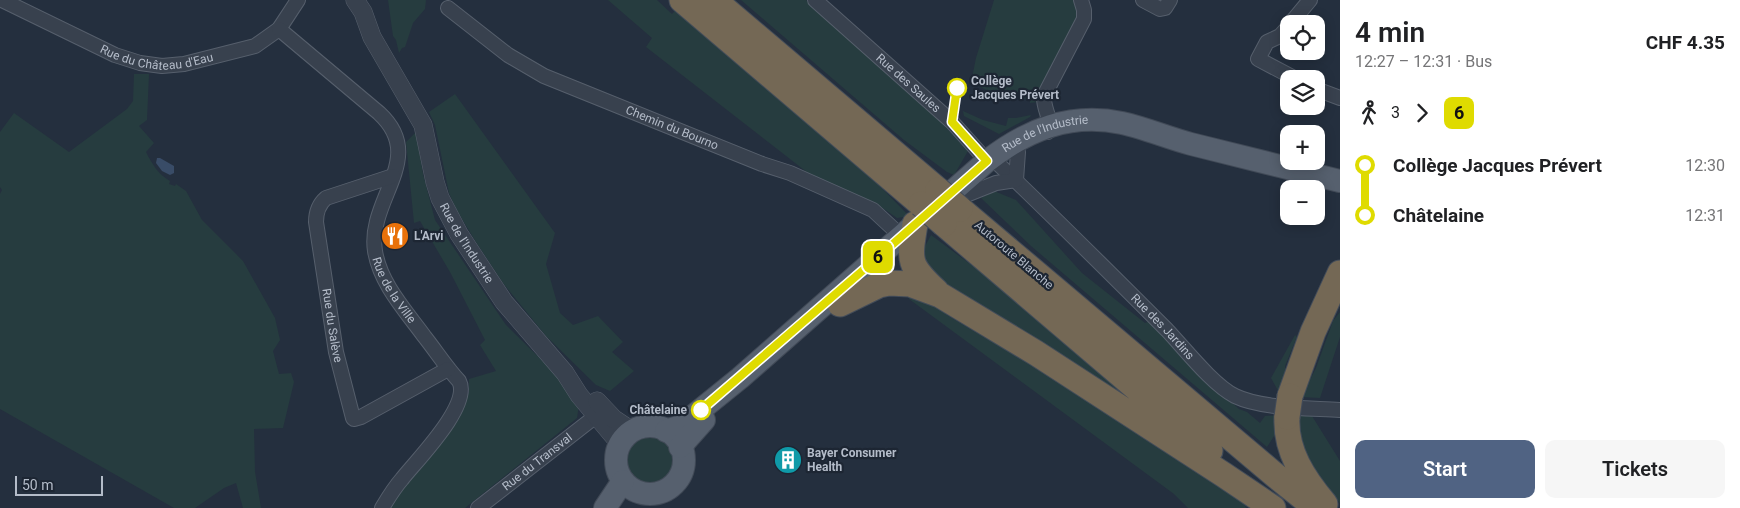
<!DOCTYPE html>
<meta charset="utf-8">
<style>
:root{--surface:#fff;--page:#f6f6f6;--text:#202124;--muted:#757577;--accent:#506383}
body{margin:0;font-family:Roboto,sans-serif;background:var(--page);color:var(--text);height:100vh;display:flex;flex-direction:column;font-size:19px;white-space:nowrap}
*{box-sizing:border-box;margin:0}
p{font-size:16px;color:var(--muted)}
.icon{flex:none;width:28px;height:28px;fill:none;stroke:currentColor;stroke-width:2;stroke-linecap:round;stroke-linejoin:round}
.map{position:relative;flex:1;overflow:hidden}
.drawer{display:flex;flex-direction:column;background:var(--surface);width:400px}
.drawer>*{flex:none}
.badge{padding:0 10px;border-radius:8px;font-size:18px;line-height:32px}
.buttons{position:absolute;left:1280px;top:15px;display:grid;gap:10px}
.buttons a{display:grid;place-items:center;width:45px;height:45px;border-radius:10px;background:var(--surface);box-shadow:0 2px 12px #0003;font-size:25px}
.scale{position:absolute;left:15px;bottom:12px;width:88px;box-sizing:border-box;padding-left:5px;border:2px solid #b4bcc9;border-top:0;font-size:14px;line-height:18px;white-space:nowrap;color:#b4bcc9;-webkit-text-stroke:4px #1d2633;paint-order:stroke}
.map>.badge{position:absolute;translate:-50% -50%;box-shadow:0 0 0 2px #fff}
.legs{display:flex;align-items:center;gap:8px;height:55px;padding:0 15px;font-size:16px}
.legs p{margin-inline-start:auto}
.head{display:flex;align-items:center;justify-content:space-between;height:85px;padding:0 15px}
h1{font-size:28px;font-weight:600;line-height:38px}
.primary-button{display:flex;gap:10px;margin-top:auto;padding:10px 15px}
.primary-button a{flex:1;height:58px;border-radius:10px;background:var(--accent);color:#fff;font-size:20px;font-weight:600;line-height:58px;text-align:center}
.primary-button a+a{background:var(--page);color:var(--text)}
ul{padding:0 15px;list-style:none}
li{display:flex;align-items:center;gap:18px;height:50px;font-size:19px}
li i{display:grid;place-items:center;width:8px;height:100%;margin:0 6px;background:currentColor}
li i::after{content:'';width:12px;height:12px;margin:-6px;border:4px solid;border-radius:50%;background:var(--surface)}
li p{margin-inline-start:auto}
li:first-child i{background:linear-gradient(#0000 50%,currentColor 0)}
li:last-child i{background:linear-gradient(currentColor 50%,#0000 0)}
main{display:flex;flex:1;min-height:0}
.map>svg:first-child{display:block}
</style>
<main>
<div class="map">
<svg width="1340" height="508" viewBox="0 0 1340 508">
<rect width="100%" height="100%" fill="#242f3e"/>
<path fill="#263c3f" d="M388,0H426L425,9L413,23L405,47L402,48L399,53L396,40L393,36Z
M608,0H657L672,14L676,10L870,176L909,216L897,218L874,202L817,180L646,47L652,38Z
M741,0H806L926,106L968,151L954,175L947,172L904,140Z
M994,0H1076L1079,15L1038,102L1030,103V100L998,95L971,83L976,58Z
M134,74H149L147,120L139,126L154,143L146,152C152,164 158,174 170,181L169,184L175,186L176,184L186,191L202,220L243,261L275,318L280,340L273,351L279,374L291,373L294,382L283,428L254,429L255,472L261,508H243L236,483L224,488L195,508H174L0,409V194L2,190L0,187V132L14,113L69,152L127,109L133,101Z
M455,94L555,233L546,264L560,313L573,325L598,316L623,342L612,352L634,371L610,391L596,385L546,336L503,283L476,242L456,209L449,193L435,125L429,112Z
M963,111L983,120L1006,126L1008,118H1016L1031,115L1030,117L999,134L964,116Z
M416,132L423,174L435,220L506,325L563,381L579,405L577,418L465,508H388L395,497L445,439L469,392V379L496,371L480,345L485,340L450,272L420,221L414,223L406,142Z
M994,191L1016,200L1082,273L1145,323L1150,321L1204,377L1239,409L1247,412L1260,423L1265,416L1279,415L1278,430L1267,447L1031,246L981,198Z
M931,235L993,281L1144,408L945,289L918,260Z
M910,291L943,310L947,315L987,339L997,342L1247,503L1245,505L1246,508H1188L1174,494L909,299Z
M1340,312V337L1320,398L1301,397L1316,368L1333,321Z
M1295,335L1297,337L1285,366L1287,381L1281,396L1271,378Z
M1297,415L1312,416L1340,461V503L1332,495L1304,455Z
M623 460a26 26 0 1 1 52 0a26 26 0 1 1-52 0Z"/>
<path fill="#394c67" d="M157,158H160L174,166V173L170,175L162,171L156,163Z"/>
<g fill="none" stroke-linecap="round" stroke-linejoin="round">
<defs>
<g id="minor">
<path id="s1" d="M2,0L115,55L140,63L162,66L184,64L255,46L279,29L298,0"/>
<path id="s2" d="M815,0L952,122L987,161L993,163"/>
<path d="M1143,0L1160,9L1165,8L1170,0"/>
<path id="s3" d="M448,8L508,55L544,76L762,164L790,173L873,210L901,236"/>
<path d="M1290,24L1310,0"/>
<path d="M1289,26L1280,36L1267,42L1258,59L1296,79"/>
<path id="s4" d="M279,29L379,113C428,158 367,199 375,251C380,283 405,310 424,336C436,351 446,367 459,381C472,405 416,461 402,479C394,488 388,498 382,508"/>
<path d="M1316,89L1340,98"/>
<path d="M1048,132C1053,119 1043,110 1044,96L1084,19V10L1081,0"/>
<path id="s5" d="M992,158C1051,214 1109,272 1167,330C1185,349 1213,385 1235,396C1262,409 1310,408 1340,410"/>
<path id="s6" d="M393,176L326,198C319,204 316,212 316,222L336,352L353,418L354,419L361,417L448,369"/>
<path d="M966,195L996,183L1016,180L1018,152"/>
<path id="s7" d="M478,508L596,416"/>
</g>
<g id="tertiary">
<path id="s8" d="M355,0L363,12L372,37L423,125L435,182L440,198L459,234L504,302L565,373L579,395L620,444"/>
<path d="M597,401L614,419L632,431"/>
</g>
<g id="primary">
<circle cx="650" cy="460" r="34"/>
<path id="s9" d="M666,431L678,427L688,420L740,378L987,161C1027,130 1070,112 1122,123C1145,128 1168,138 1191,144C1241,156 1290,169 1340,181"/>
<path d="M680,447L704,420"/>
<path d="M605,508L623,481"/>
</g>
<path id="motorway" d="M682,0L921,204
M714,0L938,190
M960,209L1276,476L1316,508
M915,224C909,261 908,265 936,291
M944,224L1210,451
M840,304L879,285L889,283L910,284L940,295L1036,353L1224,475L1273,508
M1290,396L1313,332L1340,273
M1287,417C1285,451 1304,479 1325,504"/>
</defs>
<use href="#minor" stroke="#565f6c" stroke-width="16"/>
<use href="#tertiary" stroke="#565f6c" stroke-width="19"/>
<use href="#primary" stroke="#414a57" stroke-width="24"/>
<use href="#motorway" stroke="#434c59" stroke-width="27"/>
<use href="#minor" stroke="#38414e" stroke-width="14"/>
<use href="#tertiary" stroke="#38414e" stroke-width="18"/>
<use href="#primary" stroke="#56606e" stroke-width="22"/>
<use href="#motorway" stroke="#746855" stroke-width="25"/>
<defs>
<path id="motorway-bridge" d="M938,190L960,209
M921,204L944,224
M1287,417L1290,396"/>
</defs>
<use href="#motorway-bridge" stroke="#434c59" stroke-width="27" stroke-linecap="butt"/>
<use href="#motorway-bridge" stroke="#746855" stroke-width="25"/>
</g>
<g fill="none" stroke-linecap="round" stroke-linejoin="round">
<defs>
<path id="line-1" d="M701,410L868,266L987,161L952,122L957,88"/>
</defs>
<use href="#line-1" stroke="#fff" stroke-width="11"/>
<use href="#line-1" stroke="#dfdb00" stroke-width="8"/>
</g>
<defs>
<symbol id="restaurant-disc" viewBox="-11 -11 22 22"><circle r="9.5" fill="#e8710a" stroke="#1d2633"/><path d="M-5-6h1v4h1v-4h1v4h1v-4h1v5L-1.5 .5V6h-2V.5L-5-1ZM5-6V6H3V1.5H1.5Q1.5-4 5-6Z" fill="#fff"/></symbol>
<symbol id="building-disc" viewBox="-11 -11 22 22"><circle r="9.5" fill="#0f9aa8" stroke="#1d2633"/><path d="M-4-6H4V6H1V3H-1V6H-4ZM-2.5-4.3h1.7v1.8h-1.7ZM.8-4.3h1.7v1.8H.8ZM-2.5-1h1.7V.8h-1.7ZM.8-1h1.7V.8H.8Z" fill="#fff"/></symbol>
</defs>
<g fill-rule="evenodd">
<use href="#restaurant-disc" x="379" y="220" width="32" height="32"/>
<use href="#building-disc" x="772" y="444" width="32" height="32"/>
</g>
<g fill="#fff" stroke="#dfdb00" stroke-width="2.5">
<circle cx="957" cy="88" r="9"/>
<circle cx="701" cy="410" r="9"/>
</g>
<g text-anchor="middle" stroke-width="4.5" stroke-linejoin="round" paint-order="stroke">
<g font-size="12" fill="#b4bcc9" stroke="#1d2633">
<text dy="4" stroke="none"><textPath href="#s1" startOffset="168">Rue du Château d'Eau</textPath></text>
<text dy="4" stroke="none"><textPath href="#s2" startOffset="125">Rue des Saules</textPath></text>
<text dy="4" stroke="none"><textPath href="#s3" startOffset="256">Chemin du Bourno</textPath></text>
<text dy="4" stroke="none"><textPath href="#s9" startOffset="486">Rue de l'Industrie</textPath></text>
<text dy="4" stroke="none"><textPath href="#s8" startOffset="270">Rue de l'Industrie</textPath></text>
<text transform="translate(1014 255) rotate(40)" y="4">Autoroute Blanche</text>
<text dy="4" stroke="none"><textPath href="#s4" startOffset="322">Rue de la Ville</textPath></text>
<text dy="4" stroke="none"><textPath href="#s6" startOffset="202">Rue du Salève</textPath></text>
<text dy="4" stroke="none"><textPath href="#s5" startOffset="240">Rue des Jardins</textPath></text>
<text dy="4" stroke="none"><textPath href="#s7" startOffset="75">Rue du Transval</textPath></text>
</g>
<g font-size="12" font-weight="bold" fill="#b4bcc9" stroke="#1d2633" text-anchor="start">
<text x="971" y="85">Collège<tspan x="971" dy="14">Jacques Prévert</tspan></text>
<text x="687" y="414" text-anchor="end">Châtelaine</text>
</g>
<g font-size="12" font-weight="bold" fill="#b4bcc9" stroke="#1d2633" text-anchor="start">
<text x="414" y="240">L'Arvi</text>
<text x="807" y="457">Bayer Consumer<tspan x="807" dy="14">Health</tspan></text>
</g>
</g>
</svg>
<div class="buttons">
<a><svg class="icon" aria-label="locate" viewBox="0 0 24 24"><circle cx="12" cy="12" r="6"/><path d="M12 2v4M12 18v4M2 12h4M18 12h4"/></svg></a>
<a><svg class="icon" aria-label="layers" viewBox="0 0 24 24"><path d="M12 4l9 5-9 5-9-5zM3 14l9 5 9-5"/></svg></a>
<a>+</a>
<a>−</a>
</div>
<div class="scale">50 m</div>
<b class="badge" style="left:878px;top:257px;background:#dfdb00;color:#111">6</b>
</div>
<section class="drawer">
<div class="head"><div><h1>4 min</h1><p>12:27 – 12:31 · Bus</p></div><b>CHF 4.35</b></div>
<div class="legs"><svg class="icon" aria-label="walk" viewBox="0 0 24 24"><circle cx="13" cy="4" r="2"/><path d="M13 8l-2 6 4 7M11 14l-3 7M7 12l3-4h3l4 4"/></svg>3<svg class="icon" aria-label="forward" viewBox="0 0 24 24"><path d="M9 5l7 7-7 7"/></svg><b class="badge" style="background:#dfdb00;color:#111">6</b></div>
<ul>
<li><i style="color:#dfdb00"></i><b>Collège Jacques Prévert</b><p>12:30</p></li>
<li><i style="color:#dfdb00"></i><b>Châtelaine</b><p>12:31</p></li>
</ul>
<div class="primary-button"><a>Start</a><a>Tickets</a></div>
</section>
</main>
